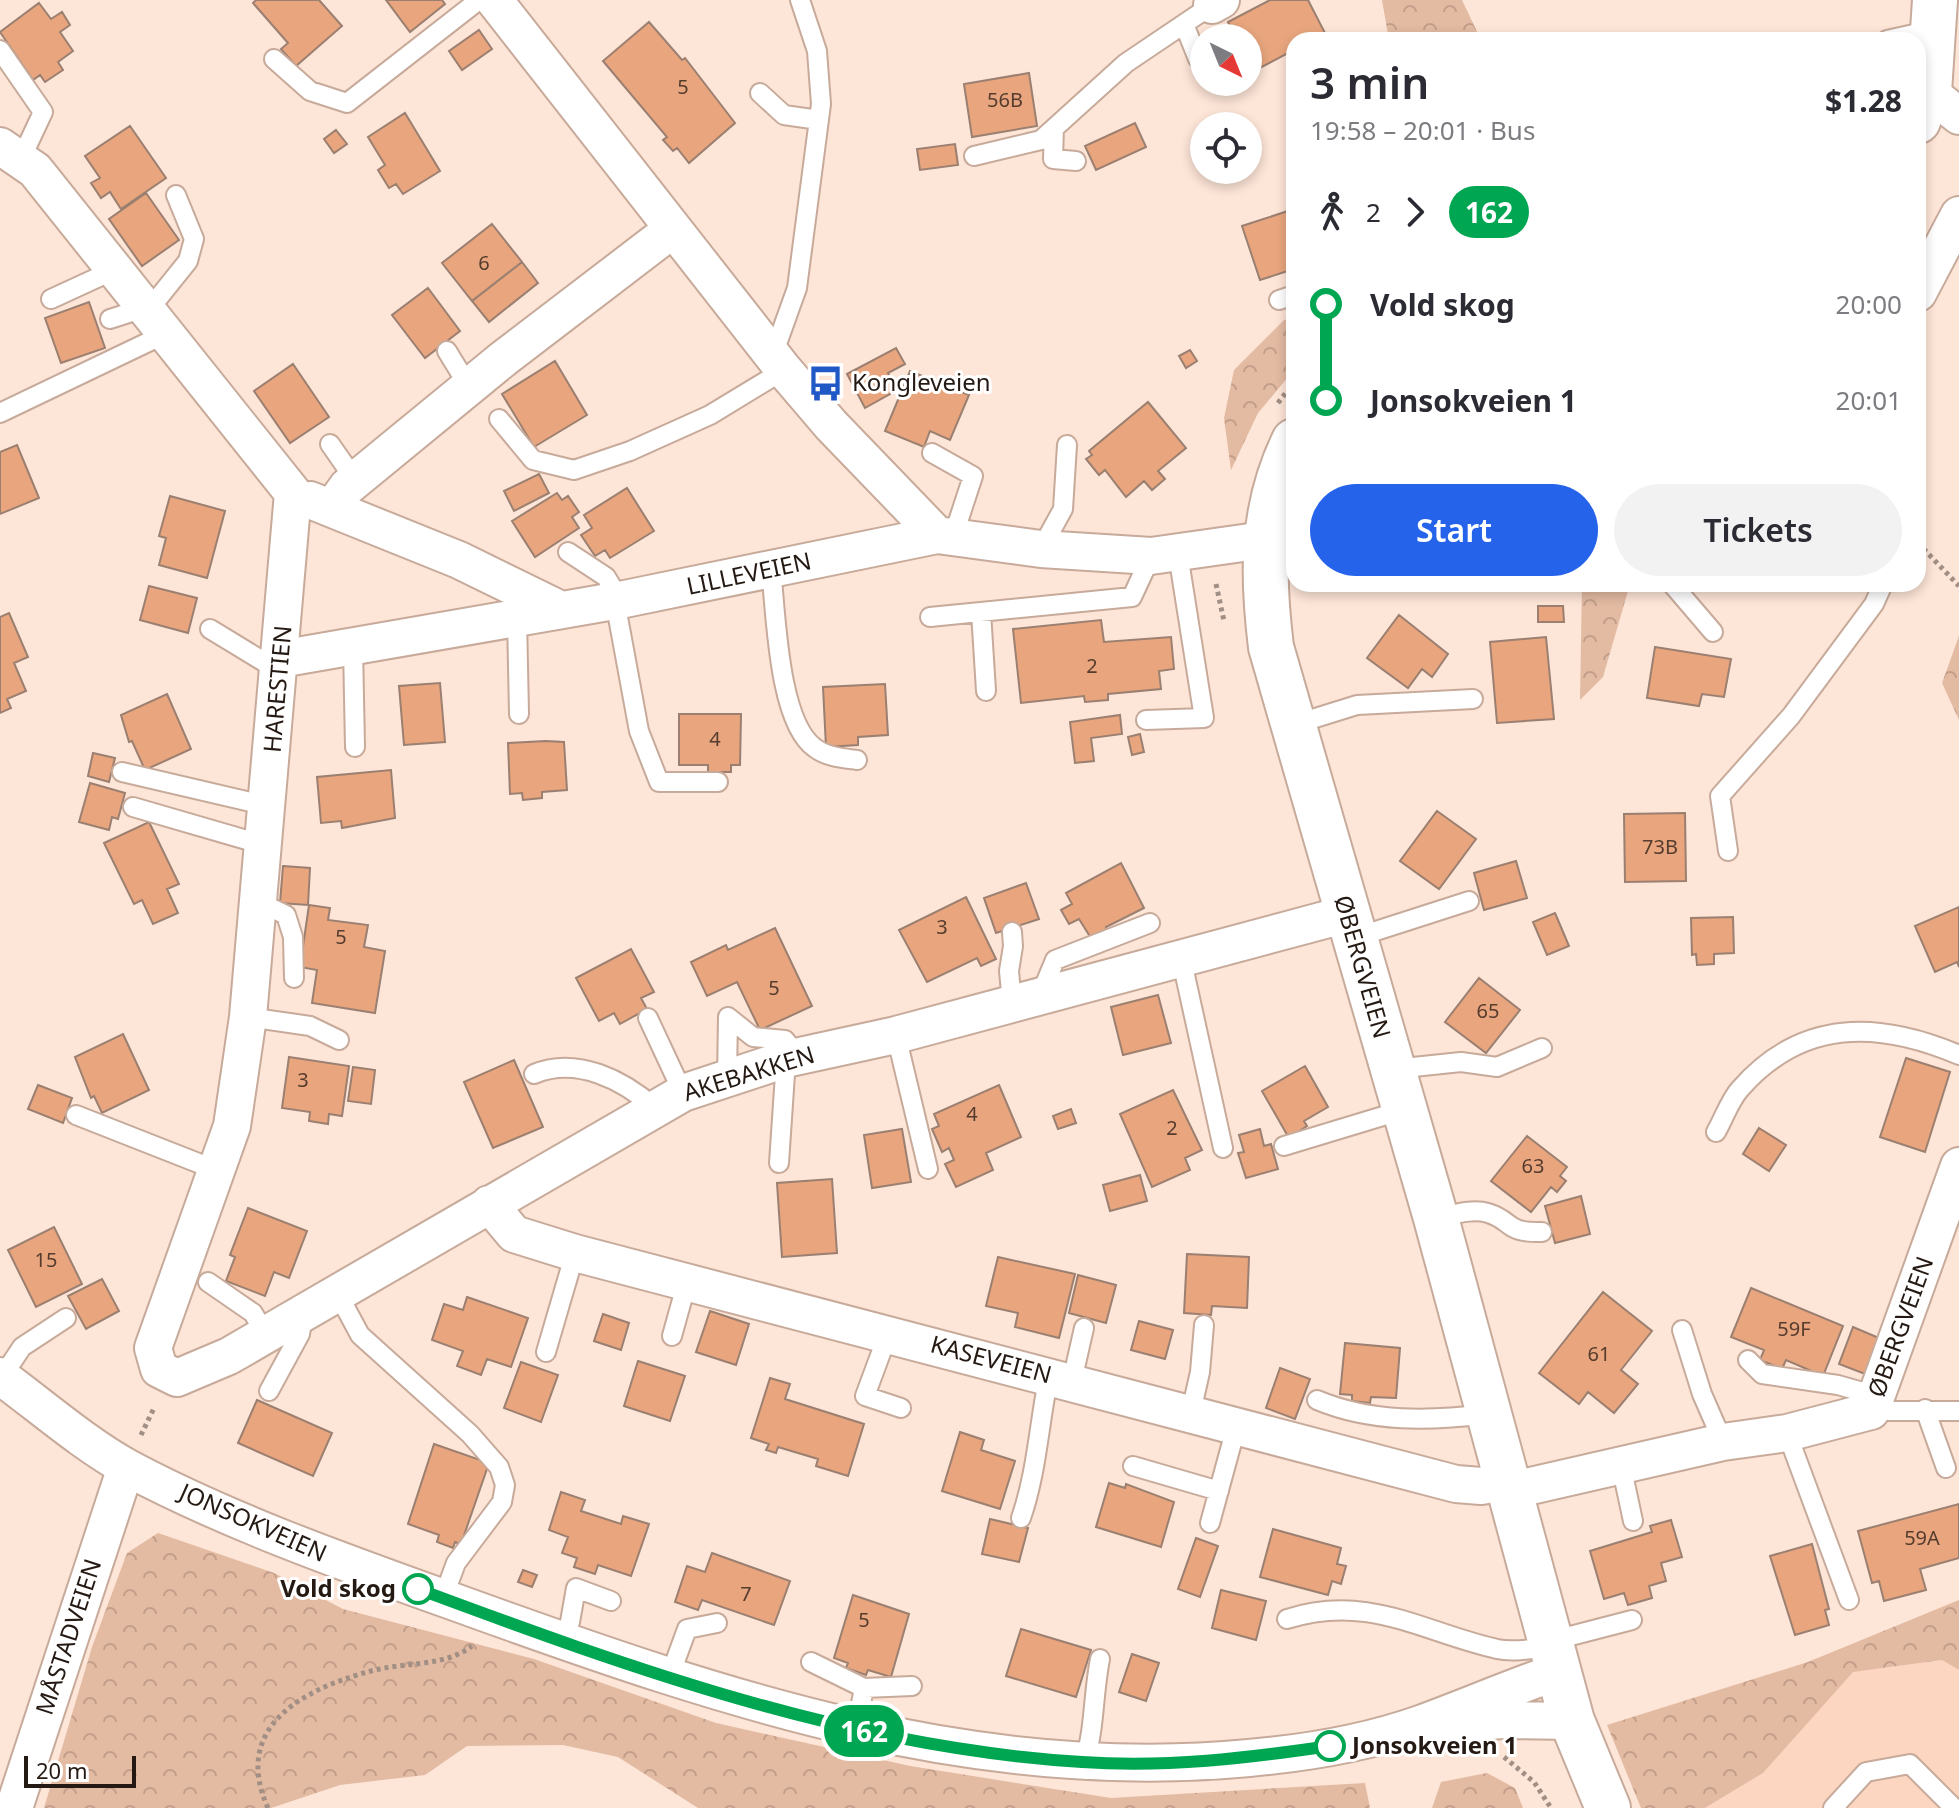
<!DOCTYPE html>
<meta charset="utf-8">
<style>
:root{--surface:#fff;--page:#f2f2f3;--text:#2b2b33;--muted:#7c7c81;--accent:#2563eb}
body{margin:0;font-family:"Noto Sans",sans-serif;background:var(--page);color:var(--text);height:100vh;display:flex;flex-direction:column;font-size:30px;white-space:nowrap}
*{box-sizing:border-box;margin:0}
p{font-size:26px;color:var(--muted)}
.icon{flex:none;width:44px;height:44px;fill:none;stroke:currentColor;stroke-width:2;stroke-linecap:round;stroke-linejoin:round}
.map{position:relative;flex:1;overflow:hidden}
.side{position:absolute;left:1286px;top:32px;width:640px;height:560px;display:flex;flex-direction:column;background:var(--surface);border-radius:24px;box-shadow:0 4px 12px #0003}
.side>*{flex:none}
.badge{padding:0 16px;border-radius:26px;font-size:28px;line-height:52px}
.needle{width:52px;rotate:137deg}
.controls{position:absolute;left:1190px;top:24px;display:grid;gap:16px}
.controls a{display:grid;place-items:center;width:72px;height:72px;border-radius:50%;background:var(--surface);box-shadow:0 4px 12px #0003;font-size:40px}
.scale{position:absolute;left:24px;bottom:20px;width:112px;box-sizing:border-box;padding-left:8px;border:4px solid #241913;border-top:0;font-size:22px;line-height:28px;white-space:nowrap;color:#241913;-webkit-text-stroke:6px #fff;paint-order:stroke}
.map>.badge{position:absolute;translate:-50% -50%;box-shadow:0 0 0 4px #fff}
.legs{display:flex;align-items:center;gap:12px;height:88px;padding:0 24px;font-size:26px}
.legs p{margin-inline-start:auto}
.head{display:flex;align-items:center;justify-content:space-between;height:136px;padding:0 24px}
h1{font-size:44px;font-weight:600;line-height:60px}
.button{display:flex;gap:16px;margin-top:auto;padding:16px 24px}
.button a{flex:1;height:92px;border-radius:48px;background:var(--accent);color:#fff;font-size:32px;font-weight:600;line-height:92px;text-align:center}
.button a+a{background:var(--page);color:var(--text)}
ul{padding:0 24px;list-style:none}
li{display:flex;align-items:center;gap:28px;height:96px;font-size:30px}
li i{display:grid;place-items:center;width:12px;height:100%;margin:0 10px;background:currentColor}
li i::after{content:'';width:20px;height:20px;margin:-10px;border:6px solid;border-radius:50%;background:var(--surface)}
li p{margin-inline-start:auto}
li:first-child i{background:linear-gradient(#0000 50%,currentColor 0)}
li:last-child i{background:linear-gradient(currentColor 50%,#0000 0)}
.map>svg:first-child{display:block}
</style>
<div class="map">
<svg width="1959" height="1808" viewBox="0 0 1959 1808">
<defs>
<pattern id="forest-crowns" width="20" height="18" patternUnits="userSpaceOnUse" patternTransform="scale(2)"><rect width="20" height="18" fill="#e3baa2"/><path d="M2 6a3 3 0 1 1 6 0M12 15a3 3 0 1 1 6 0" fill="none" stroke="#c39f8b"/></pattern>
</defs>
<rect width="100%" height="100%" fill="#fde5d7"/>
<path fill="#fcd6c1" d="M1942,1660L1959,1670V1808H1705L1763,1773L1852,1672Z"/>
<path fill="url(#forest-crowns)" d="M1382,0H1462L1481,40H1389Z
M1294,317V370L1258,413L1231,470L1224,418L1234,370L1284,320Z
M1582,584H1630L1603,677L1580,700Z
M1959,636V720L1942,683Z
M158,1533L274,1573L343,1609L534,1659L716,1723L910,1766L1111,1798L1365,1783L1370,1808H698L618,1757L563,1745L467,1746L425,1775L340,1785L271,1808H44L92,1647L127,1553Z
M1959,1600V1670L1942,1660L1853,1672L1763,1773L1705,1808H1641L1607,1725L1808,1662Z
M1487,1773L1515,1788L1523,1808H1432L1441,1782Z"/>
<path fill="#e9a67e" stroke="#9b7f70" stroke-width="2" d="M256,0H319L342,26L296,66L281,49L288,43L253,3Z
M386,0H442L445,4L410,32Z
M1270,0H1308L1325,33L1312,40H1294V50L1254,71L1248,60V38H1236L1228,22Z
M39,3L51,19L62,12L70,25L60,32L73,51L58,62L63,70L45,82L40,75L33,80L0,32Z
M649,22L682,60L685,58L735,123L689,163L677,148L673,151L663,140L667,137L603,61Z
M479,30L492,49L462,70L449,51Z
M1029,73L1037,126L972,137L964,84Z
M405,113L440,171L403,194L396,184L389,188L378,170L385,165L368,137Z
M1135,123L1146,147L1096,170L1085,146Z
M130,126L166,178L121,209L110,192L101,198L91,183L100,178L85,156Z
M336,130L347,144L334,153L324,139Z
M955,144L958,165L920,170L917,149Z
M146,193L179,240L142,266L109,219Z
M1294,209V269L1260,280L1242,226Z
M492,224L522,262L472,301L442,263Z
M522,262L538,283L489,322L472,301Z
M428,288L460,331L425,358L392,315Z
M89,302L105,348L61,363L45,318Z
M896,348L905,364L888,373L894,386L890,394L865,408L847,374Z
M1190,350L1197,361L1186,368L1179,356Z
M555,361L587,415L534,447L502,394Z
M293,364L329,417L290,443L254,391Z
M910,371L969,395L950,440L930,431L924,447L885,431Z
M1148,402L1186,448L1158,471L1165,479L1152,490L1144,481L1126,497L1105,470L1099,475L1086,459L1092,455L1089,451Z
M17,445L39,498L0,514V452Z
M539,474L549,493L514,511L504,491Z
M627,488L654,531L610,558L605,550L595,556L581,535L592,528L584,515Z
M557,493L562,500L568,496L579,512L572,517L579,528L535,557L512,521Z
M170,496L225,511L207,578L159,565L166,538L159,536Z
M149,586L197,598L188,633L140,620Z
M1538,606H1563L1564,622H1538Z
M9,613L28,657L14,663L26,691L7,699L11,708L0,713V617Z
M1399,615L1448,654L1432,677L1422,669L1408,688L1367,658Z
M1101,620L1104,642L1171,637L1174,669L1159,671L1161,689L1108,694V700L1085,702L1084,696L1021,703L1013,629Z
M1546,637L1554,719L1497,723L1490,642Z
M1655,647L1731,659L1724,697L1702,694L1699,706L1647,698Z
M440,683L445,742L404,745L399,686Z
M885,684L888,735L858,737V745L826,747L823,687Z
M167,694L191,749L145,770L132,741L129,742L121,715Z
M679,714H741L740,765H731V772H708V765H679Z
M1120,715L1122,734L1091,738L1094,761L1075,763L1070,722Z
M1140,734L1144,752L1132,755L1128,737Z
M546,741L564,742L567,790L542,792V798L523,800L522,793L510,794L508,743Z
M93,753L115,758L109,782L88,776Z
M391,770L395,818L342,828L341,821L321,823L317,777Z
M90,783L125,793L118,819L112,817L109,830L79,822Z
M1437,811L1476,839L1439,889L1400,861Z
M1685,813L1686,881L1625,882L1624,814Z
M149,822L179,884L167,889L178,913L153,924L142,900L134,904L104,843Z
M1516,861L1527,898L1484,910L1474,873Z
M1121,863L1144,908L1106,927L1109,935L1094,943L1079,919L1069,924L1061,910L1072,904L1066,893Z
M283,866L310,868L308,905L280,903Z
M1026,883L1039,919L996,933L984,898Z
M966,897L996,959L981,966L977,958L927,982L899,930Z
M309,905L330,908L328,920L368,925L364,947L385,951L375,1013L312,1003L317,970L300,967Z
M1959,907V967L1957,962L1935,972L1915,926Z
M1555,913L1569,946L1547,955L1533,922Z
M1733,917L1734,953L1714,954V964L1697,965L1696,954L1692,955L1691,918Z
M775,928L812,1006L760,1030L737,982L707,996L691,962L726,945L728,950Z
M631,949L654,992L641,998L647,1009L620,1024L614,1013L599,1021L576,978Z
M1479,978L1520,1010L1486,1053L1445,1022Z
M1158,995L1171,1043L1123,1055L1111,1007Z
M123,1034L149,1090L102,1113L94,1096L91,1098L75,1057Z
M289,1057L349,1066L342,1116L329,1114L328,1124L309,1121L310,1112L282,1108Z
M1906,1058L1950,1072L1925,1152L1880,1137Z
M514,1060L543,1127L493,1148L464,1082Z
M1305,1066L1328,1107L1304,1121L1307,1126L1289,1138L1262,1091Z
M353,1067L375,1070L371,1104L348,1101Z
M38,1085L72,1098L63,1123L28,1109Z
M999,1085L1021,1137L986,1153L993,1170L956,1187L945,1164L954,1160L949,1148L942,1152L932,1129L939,1126L934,1114Z
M1173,1090L1202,1150L1185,1158L1190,1170L1152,1187L1120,1114Z
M1071,1109L1076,1123L1058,1129L1053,1116Z
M1759,1128L1786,1145L1769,1171L1743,1154Z
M902,1129L911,1182L872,1188L864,1135Z
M1260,1129L1264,1146L1271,1144L1278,1169L1246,1178L1238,1153L1244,1152L1239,1135Z
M1527,1136L1567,1167L1560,1176L1566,1181L1557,1192L1551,1187L1531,1212L1491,1181Z
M1140,1175L1147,1201L1110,1211L1103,1185Z
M832,1179L837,1253L782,1257L777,1183Z
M1581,1196L1590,1234L1555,1243L1545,1206Z
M248,1208L307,1231L289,1278L274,1272L265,1296L226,1281L235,1257L230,1255Z
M54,1227L82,1284L36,1307L8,1250Z
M1187,1254L1249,1257L1247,1308L1212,1306L1211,1315L1184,1313Z
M998,1257L1075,1274L1059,1338L1015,1327L1018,1313L986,1306Z
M1078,1275L1116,1285L1106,1323L1069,1313Z
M102,1279L119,1311L86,1329L68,1296Z
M1751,1288L1843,1326L1823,1376L1786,1360L1782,1369L1760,1360L1764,1350L1731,1337Z
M1603,1292L1652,1331L1621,1370L1638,1384L1614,1413L1588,1392L1579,1404L1539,1373Z
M467,1297L528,1318L511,1367L487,1359L481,1375L457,1366L463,1351L432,1340L444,1304L463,1310Z
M710,1311L749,1324L736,1365L696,1352Z
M603,1314L629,1323L621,1350L594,1341Z
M1139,1321L1173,1330L1165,1359L1131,1350Z
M1853,1327L1879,1338L1865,1374L1839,1364Z
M1345,1343L1400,1348L1396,1398L1371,1397L1370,1403L1352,1401V1395L1340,1394Z
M638,1361L685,1376L670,1421L624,1406Z
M521,1362L558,1375L541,1422L504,1408Z
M1280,1368L1310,1379L1295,1419L1266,1408Z
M770,1378L790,1384L785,1399L864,1424L848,1476L816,1466L818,1459L778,1447L776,1453L766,1450L769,1444L751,1438Z
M257,1400L332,1433L313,1476L238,1443Z
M960,1432L984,1440L981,1450L1015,1461L1000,1509L942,1491Z
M434,1444L489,1463L461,1544L455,1542L453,1548L437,1542L439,1535L408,1524Z
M1109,1483L1125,1488L1126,1484L1174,1502L1161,1547L1096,1527Z
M561,1492L585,1500L581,1511L621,1524L623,1516L649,1524L631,1576L598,1565L595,1574L574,1567L577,1558L562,1553L568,1537L549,1530Z
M1959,1504V1558L1920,1569L1926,1590L1884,1601L1879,1581L1872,1583L1858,1531Z
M990,1519L1028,1528L1019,1562L982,1554Z
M1671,1520L1682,1557L1661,1563L1666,1581L1649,1586L1652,1598L1628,1605L1624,1593L1604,1599L1590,1551L1652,1532L1650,1526Z
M1273,1529L1341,1548L1337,1564L1346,1566L1341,1584L1332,1581L1328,1595L1260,1577Z
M1196,1538L1218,1546L1200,1597L1178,1589Z
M1812,1544L1829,1609L1825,1610L1829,1625L1795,1635L1770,1556Z
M712,1553L790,1581L774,1625L702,1600L698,1610L675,1602L687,1566L705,1572Z
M523,1570L537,1575L532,1587L518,1582Z
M1221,1590L1266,1601L1256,1640L1212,1628Z
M853,1595L909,1614L891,1677L868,1670L866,1675L846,1668L848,1663L834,1658Z
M1021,1629L1091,1650L1076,1697L1006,1676Z
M1132,1654L1159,1663L1146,1701L1119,1692Z"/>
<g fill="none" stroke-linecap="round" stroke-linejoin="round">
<defs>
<path id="lane" d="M1184,24L1198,59
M1887,40L1932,30
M0,50L43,112L21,159
M274,59L310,91L347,103L479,0
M760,93L784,115L819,120
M1054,128L1053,159L1076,161
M974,156L1041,140L1126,63L1212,5
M51,299L114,270
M1279,300L1294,295
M147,312L188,261L194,239L176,195
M110,319L144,308
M447,351L469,387
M773,355L797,288L821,104L817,51L800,0
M0,413L165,334
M499,419L533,460L574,470L630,451L710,415L784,370
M330,444L355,480
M932,453L973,476L953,537
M1041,549L1063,509L1067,445
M568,552L606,577L620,600
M771,569C776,613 778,722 815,748C827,757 842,758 857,760
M1672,584L1713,632
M615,601L639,731L659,782H718
M981,612L986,691
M930,617L1132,597L1151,556
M517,618L519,714
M210,629L279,671
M353,647L355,747
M1146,720L1204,718L1178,554
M1296,724L1357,705L1473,699
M122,772L268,806
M133,807L264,845
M1728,851L1720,796L1791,716L1874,604L1883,584
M259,902L286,915L293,937L294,978
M1012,932L1013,946L1009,971L1012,1003
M1354,938L1469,901
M1181,957L1223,1148
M1040,996L1055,960L1150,923
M248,1017L310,1026L339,1040
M728,1017L753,1037L785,1040L798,1057
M648,1018L683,1093
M896,1035L928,1169
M1394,1069L1461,1062L1497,1067L1542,1048
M534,1074C577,1056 623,1080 655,1108
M727,1078L728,1017
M76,1115L216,1170
M1716,1132C1724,1118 1730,1100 1740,1089C1802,1018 1879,1021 1959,1055
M1284,1146L1403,1110
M779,1163L786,1059
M1436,1218C1452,1215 1472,1208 1488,1213C1514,1221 1504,1233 1542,1232
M208,1282L253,1313L266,1335
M338,1294L360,1335L470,1434L499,1467L505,1485L502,1502L456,1563L443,1598
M1682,1330L1702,1394L1723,1442
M888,1334L865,1396L901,1408
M672,1336L687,1282
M546,1352L575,1253
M1748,1360L1762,1374L1838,1385L1877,1396
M2,1377L22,1347L66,1318
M1072,1381L1084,1328
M269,1391L300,1334L303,1316
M1317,1400C1372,1423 1430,1421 1488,1414
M1925,1409L1946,1468
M1871,1411H1959
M1191,1412L1200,1372L1204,1325
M1787,1433L1849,1600
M1621,1465L1633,1521
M1133,1466L1219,1491
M1021,1518C1037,1472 1039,1423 1049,1375
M1210,1523L1237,1424
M1287,1619C1368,1593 1422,1632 1497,1649C1514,1653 1536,1648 1553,1647
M561,1641L570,1622L576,1588L611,1601
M1551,1641L1632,1620
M811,1662L864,1688L856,1729
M669,1678L687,1629L717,1623
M864,1688L912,1686
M1084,1763C1095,1729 1093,1694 1100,1659
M1833,1808L1866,1772L1910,1764L1954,1808"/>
<path id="street" d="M494,0L784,370L831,425L937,535L1041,549L1151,556L1264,540
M1212,5L1221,0
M1929,92L1959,116
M0,146L35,170L293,493L248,1017L232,1126L153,1348L159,1369L177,1378L229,1356L683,1093L786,1059L896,1035L1347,914
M1918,293L1959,215
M310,500L459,560L561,610
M332,508L347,487L503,359L673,229
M280,659L620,600L937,535
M489,1204L514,1234L575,1253L1456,1484L1481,1486L1507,1481
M0,1376C41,1406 83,1443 128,1468C235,1525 360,1568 474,1609C727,1700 976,1784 1249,1758C1306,1753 1366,1743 1420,1724C1467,1707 1512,1687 1560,1671
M1509,1491L1723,1442L1787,1433L1871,1411L1959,1166
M1442,1726L1500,1720L1572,1721
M14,1808L126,1467"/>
<path id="primary" d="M1918,121L1929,92L1935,0
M1294,441C1261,509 1262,574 1271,647L1436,1218L1572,1721L1608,1808"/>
</defs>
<use href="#lane" stroke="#c7aa9a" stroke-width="22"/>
<use href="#street" stroke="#c7aa9a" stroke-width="40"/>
<use href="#primary" stroke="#c7aa9a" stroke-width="48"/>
<path stroke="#a18e84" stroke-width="5" stroke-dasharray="4 4" stroke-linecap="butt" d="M1278,403L1294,382
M1918,543L1959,586
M1216,584L1224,621
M141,1435L154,1408
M1504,1757L1534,1782L1551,1808
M268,1808C231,1727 303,1689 371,1671C403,1662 445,1667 472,1646"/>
<use href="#lane" stroke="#fff" stroke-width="18"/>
<use href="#street" stroke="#fff" stroke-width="36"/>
<use href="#primary" stroke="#fff" stroke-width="44"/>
</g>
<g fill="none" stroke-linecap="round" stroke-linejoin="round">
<defs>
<path id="line-1" d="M418,1589C633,1669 851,1748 1082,1762C1166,1768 1248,1758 1330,1746"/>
</defs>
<use href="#line-1" stroke="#fff" stroke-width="18"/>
<use href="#line-1" stroke="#00a651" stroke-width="12"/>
</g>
<defs>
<symbol id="bus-bare" viewBox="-9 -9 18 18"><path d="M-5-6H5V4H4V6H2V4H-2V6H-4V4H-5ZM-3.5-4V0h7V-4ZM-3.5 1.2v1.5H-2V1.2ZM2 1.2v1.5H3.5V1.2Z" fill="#2059c6" stroke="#fff" stroke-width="2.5" paint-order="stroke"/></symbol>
</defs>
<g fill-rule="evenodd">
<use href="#bus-bare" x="800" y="358" width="51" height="51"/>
</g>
<g fill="#fff" stroke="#00a651" stroke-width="4">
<circle cx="418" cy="1589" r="14"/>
<circle cx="1330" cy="1746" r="14"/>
</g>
<g text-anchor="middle" stroke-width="6" stroke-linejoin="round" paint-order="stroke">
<g font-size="20" fill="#553c2e">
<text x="683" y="94">5</text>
<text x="1005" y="107">56B</text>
<text x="484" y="270">6</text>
<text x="1092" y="673">2</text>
<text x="715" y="746">4</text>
<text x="1660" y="854">73B</text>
<text x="942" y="934">3</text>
<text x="341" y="944">5</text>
<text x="774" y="995">5</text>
<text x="1488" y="1018">65</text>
<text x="303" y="1087">3</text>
<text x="972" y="1121">4</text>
<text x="1172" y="1135">2</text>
<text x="1533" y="1173">63</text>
<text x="46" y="1267">15</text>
<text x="1794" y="1336">59F</text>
<text x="1599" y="1361">61</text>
<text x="1922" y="1545">59A</text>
<text x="746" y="1601">7</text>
<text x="864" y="1627">5</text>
</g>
<g font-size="24" fill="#241913" stroke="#fff" text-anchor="start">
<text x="852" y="391">Kongleveien</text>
</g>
<g font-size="24" fill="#241913" stroke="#fff">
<text transform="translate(749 574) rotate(-12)" y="8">LILLEVEIEN</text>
<text transform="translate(278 689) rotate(-85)" y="8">HARESTIEN</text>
<text transform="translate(1362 967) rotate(74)" y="8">ØBERGVEIEN</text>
<text transform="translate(749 1074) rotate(-17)" y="8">AKEBAKKEN</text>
<text transform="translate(1901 1327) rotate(-70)" y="8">ØBERGVEIEN</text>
<text transform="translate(991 1360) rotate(15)" y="8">KASEVEIEN</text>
<text transform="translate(253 1523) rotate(24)" y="8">JONSOKVEIEN</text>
<text transform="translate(69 1637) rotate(-72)" y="8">MÅSTADVEIEN</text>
</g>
<g font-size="24" font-weight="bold" fill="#241913" stroke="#fff" text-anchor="end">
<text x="396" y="1597">Vold skog</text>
<text x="1352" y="1754" text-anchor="start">Jonsokveien 1</text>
</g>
</g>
</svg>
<div class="controls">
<a><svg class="needle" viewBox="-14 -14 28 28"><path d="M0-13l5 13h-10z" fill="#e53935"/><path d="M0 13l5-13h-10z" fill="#7c7c81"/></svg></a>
<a><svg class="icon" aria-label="locate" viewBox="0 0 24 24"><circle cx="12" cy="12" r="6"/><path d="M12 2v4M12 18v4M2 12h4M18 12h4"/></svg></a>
</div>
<div class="scale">20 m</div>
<b class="badge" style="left:864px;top:1731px;background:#00a651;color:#fff">162</b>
<section class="side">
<div class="head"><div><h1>3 min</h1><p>19:58 – 20:01 · Bus</p></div><b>$1.28</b></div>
<div class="legs"><svg class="icon" aria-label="walk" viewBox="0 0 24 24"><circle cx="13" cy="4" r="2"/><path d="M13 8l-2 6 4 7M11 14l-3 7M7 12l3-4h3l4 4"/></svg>2<svg class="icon" aria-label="forward" viewBox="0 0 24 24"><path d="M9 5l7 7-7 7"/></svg><b class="badge" style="background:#00a651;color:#fff">162</b></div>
<ul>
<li><i style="color:#00a651"></i><b>Vold skog</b><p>20:00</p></li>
<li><i style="color:#00a651"></i><b>Jonsokveien 1</b><p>20:01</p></li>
</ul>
<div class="button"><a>Start</a><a>Tickets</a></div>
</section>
</div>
